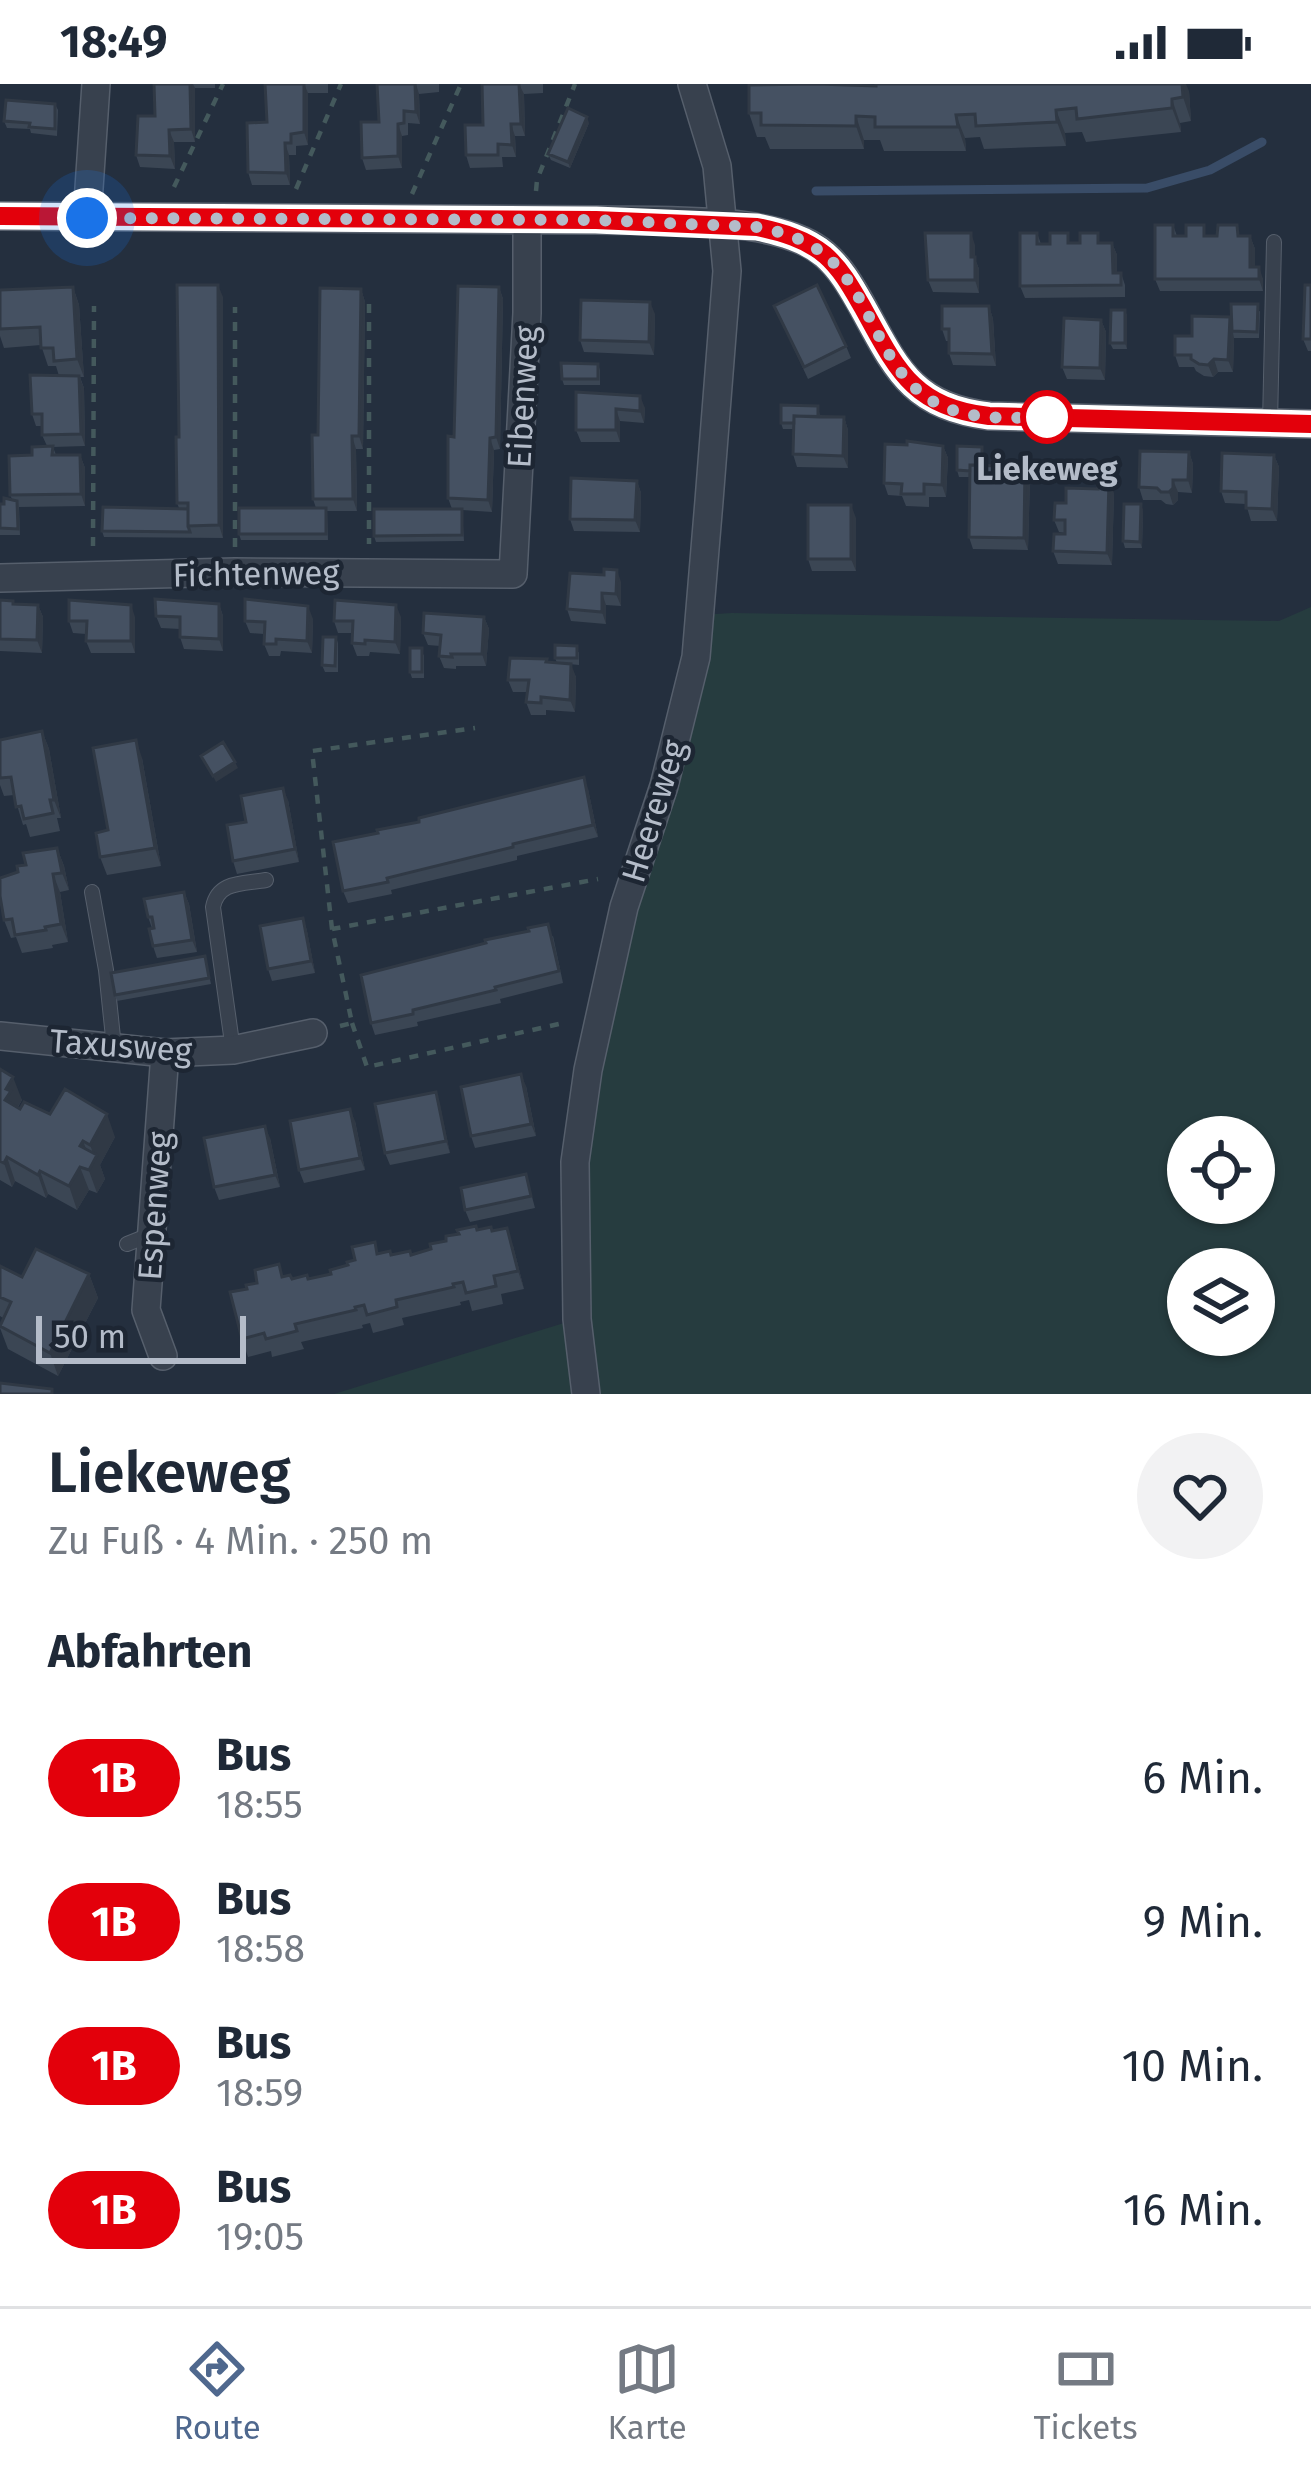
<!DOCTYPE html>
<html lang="de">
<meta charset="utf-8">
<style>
:root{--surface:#fff;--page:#f2f2f3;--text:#1f2937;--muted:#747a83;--line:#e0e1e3;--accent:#4f688e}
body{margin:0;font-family:"Fira Sans",sans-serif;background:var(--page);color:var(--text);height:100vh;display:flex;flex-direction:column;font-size:45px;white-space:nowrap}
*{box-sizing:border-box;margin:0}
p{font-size:39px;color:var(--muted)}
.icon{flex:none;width:66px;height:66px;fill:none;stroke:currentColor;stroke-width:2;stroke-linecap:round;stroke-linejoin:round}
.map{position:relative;height:1310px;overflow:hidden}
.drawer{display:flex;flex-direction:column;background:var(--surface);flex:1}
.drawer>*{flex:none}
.badge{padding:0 24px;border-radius:39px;font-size:42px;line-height:78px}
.tools{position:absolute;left:1167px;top:1032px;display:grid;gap:24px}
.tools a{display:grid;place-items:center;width:108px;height:108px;border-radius:50%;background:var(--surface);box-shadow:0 3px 9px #0004;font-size:60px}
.scale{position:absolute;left:36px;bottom:30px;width:210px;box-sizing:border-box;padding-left:12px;border:6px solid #b4bcc9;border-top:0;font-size:33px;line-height:42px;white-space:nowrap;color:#b4bcc9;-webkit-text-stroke:9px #1d2633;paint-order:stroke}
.you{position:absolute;width:60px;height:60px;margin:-30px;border:9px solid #fff;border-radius:50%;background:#1a73e8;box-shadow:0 0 0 18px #1a73e833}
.map>.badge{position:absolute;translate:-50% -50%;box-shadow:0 0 0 6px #fff}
h2{padding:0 48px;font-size:45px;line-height:108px}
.round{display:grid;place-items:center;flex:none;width:126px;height:126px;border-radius:63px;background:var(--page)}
.head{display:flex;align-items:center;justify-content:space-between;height:204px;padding:0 48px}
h1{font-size:57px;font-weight:600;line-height:90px}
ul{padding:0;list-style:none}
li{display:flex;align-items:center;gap:36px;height:144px;padding:0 48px}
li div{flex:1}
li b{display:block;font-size:45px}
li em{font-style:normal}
li .badge{min-width:132px;font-weight:700;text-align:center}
.status{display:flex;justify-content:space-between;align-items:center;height:84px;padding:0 60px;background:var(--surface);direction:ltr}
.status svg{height:33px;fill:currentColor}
.dock{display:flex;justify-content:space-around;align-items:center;height:168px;border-top:3px solid var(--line);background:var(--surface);font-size:33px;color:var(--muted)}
.dock a{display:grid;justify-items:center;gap:6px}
.dock .current{color:var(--accent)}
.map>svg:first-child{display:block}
</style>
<div class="status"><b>18:49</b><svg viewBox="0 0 49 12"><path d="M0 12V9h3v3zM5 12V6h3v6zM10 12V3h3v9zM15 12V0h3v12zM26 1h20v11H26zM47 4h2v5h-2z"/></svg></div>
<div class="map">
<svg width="1311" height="1310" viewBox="0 0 1311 1310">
<rect width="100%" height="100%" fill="#242f3e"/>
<path fill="#263c3f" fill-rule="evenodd" d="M1311,523V1310H334L577,1235L575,1078L700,531L732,529L1279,537ZM1188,1053H1254V1119H1188ZM1188,1185H1254V1251H1188Z"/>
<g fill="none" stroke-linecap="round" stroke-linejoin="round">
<path stroke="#394c67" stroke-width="9" d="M816,107L1147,104L1210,86L1262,58"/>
<defs>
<path id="lane" d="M1270,339L1274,158
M92,808L106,886L114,963
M233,966L213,823C218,797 242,800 266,796
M127,1160L152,1150"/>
<path id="street" d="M0,132L596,136C657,137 762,132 813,162C835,175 848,197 860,218C895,282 910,323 990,332L1311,340
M87,134L96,0
M0,494L235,488L513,490L527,229V136
M0,952L165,969L233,966L313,949
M163,1272L146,1226L165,969
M586,1310L577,1235L575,1078L588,986L624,823L664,702L696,573L709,417L727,187L717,82L692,0"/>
</defs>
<use href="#lane" stroke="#565f6c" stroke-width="16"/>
<use href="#street" stroke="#565f6c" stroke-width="30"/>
<path stroke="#44595c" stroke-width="4.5" stroke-dasharray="9 9" stroke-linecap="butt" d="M174,103L223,0
M296,105L341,0
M536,107L537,96L575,0
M412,110L461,0
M369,220V460
M93,462L94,222
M235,463V223
M332,845L312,667L475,644
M352,939L367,983L559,940
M340,942L352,939L332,845L598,795"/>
<use href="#lane" stroke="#38414e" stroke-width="14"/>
<use href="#street" stroke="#38414e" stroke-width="27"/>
</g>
<path fill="#3b4654" d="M154,0H215V4H195V58H174L175,85L140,83L136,71L155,32Z
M265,0H328V9H308V61L296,62V71H289L290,101H252L248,88L267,38Z
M377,0H439V8L419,10L420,40L408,39V51L402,52V84L366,86L362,74L379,38Z
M482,0H543V9L524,10L525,52H515L516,73H502L503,83L470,84L466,71L483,41Z
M1189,7L1191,37L1180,39L1181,48L1086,58L1082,48L1065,49L1066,62L984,65L980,53L965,54L966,67H884L880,56H864V65H770L765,53H757L749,29Z
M55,20L58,26L57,52L31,49L30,45L7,44L4,37Z
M589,39L570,84L551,76L548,70Z
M1173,141L1177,152H1250L1255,165V183L1263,195V207H1160L1155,195Z
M1037,149L1041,160L1112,159L1117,171V189H1121L1125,201V213L1025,214L1020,202Z
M975,161V175L979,185V209L933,208L928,196Z
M1311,201V267H1308L1303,255Z
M73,203L79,221L84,293H80L84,304L85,362L53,363L56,371H80L85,384V422L19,423L20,451H0V420L12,415L10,411L32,371L47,362L42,351V342H36L32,330L59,292L56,282H48L41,261L4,264L0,252V206Z
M499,203L503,215L500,365L494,366L492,428L462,426L464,457L376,458L374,452L452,425L448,414L454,353Z
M361,205L365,218L363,365H356L357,427H327L328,456H241L239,450L316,424L313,415L318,351Z
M223,213V454L104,453L102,447L179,424L177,419L179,353Z
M774,222L846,262L851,274L808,295Z
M989,222L993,235L996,282L953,281L949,269V257H946L942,245Z
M1125,226L1127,232V265H1113L1110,259Z
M1260,227L1259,254H1234L1233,288H1218L1213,293L1204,292L1196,287L1194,283H1179L1175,271L1192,252Z
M655,230L654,271L584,268L580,256Z
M1101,236L1106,248L1105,296L1067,295L1062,283Z
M598,280L600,286V301H564L562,295Z
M576,308L645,324L644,339L620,337V358H581L576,346Z
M818,322L820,333H844L848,346V384L797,383L793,370L794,345H783L781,339Z
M943,362L948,374L946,413H929V423L906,422L902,412L888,411L884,399Z
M982,363L984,381L1030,395L1028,466L973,465L969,453L970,393H959L957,386Z
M1189,368L1193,380L1192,409L1178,408V416L1173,421L1166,420L1161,416H1143L1139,403Z
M1274,371L1279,383L1277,437H1251L1246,420L1225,419L1221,407Z
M637,397L641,409L640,448L574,447L570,435Z
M1114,409L1112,481L1058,480L1053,467L1065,449L1059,448L1054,436L1066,419Z
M1143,426L1142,464H1125L1123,457Z
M856,434V487H812L808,475Z
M621,498V522L606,521V540L571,537L567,525Z
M0,516L13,517L14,520L38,521L43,533L42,569L0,567Z
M219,520L223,532V567L184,565L180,553V545L161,544L156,532Z
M135,533V569H91L86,557V550L73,549L69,537Z
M401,533L400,570L370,568L369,572H357L352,559L353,549H338L334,537Z
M484,533L489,545L486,582H456V585L444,584L439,572L440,562L428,561L423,549Z
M313,535L312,569L281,567L280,572H269L264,560V550L250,549L245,537Z
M336,553L338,559V588H325L322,581Z
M579,568V581L569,580L576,593L575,628L546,626V631H531L526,618L527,608H513L508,596L557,579L555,574Z
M424,570V594H412L410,588Z
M42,647L49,665L61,734H57L60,747L30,753L26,740L23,741L14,711L4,712L0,701V656Z
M142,674L161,782L107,791L100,773L108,746Z
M588,705L598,753L517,772V776L391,806L392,810L348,819L343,807Z
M288,716L299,778L237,790L233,777L246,738Z
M57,764L64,782L69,806L60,808L68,858L52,861L53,864L22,869L16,853L11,854L4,836L18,788L26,781Z
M184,808L189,820L197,868L157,874L153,862L152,844L148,833Z
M303,834L307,847L315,889L272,897L268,885Z
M553,852L563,899L500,915L501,919L417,938L418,942L375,951L371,939Z
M205,872L211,900L117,917L115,911Z
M0,985L22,1016L18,1023L50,1030L115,1053L100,1081L105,1095L97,1109L89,1106L77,1126L48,1110L46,1114L15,1097L12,1103L0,1096Z
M526,1002L536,1052L475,1064L471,1052Z
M436,1008L450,1069L390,1081L385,1069Z
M355,1037L365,1086L304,1099L299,1086Z
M270,1054L280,1103L219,1116L214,1103Z
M526,1090L535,1124L470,1138L465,1126Z
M478,1146L493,1147L513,1162L524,1205L501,1210L503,1220L472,1227L469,1216L460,1218L461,1221L402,1234L404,1241L373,1249L370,1239L362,1241L363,1244L301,1258L304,1265L272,1273L271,1267L248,1273L242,1255L247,1205L284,1193L309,1195L331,1190L348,1181L379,1169L411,1171L431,1165L446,1157Z
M0,1182L22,1193L89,1190L98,1214L58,1292L8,1265L0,1244L3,1234L0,1232Z"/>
<path fill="#303945" d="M190,0H193L195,4V58L191,45Z
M304,0L308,9V61L304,48Z
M416,0L419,10L420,40L416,28Z
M519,0L524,10L525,52L521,40Z
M1182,0H1186L1189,7L1191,37L1183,13Z
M1172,15L1180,39L1181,48L1172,24Z
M1056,26L1065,49L1066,62L1057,38Z
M956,31L965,54L966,67L958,43Z
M856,32L864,56V65L856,42Z
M587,33L589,39L570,84L568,78Z
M398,40L402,52V84L398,72Z
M511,40L515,52L516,73L512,61Z
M169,46L174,58L175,85L170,72Z
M285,59L289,71L290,101L286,89Z
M971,149L975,161V175L979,185V209L975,196L971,173Z
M1250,152L1255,165V195L1250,183Z
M1112,159L1117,171V202L1113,189Z
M1259,183L1263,195V207L1259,195Z
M218,201L223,213V454L219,441Z
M73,203L79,221L84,293L77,275Z
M499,203L503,215L500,365L496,353Z
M361,205L365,218L363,365L359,352Z
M650,218L655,230L654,271L649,258Z
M989,222L993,235L996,282L992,270Z
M1125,226L1127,232V265L1125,259Z
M1230,233L1234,254L1233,288L1228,276Z
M1101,236L1106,248L1105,296L1100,284Z
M1214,275L1218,288L1213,293L1208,281Z
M79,292L84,304L85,362L81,350Z
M640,312L645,324L644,339L640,327Z
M616,325L620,337V358L616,346Z
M844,333L848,346V384L843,372Z
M352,352L356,365L357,427L353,415Z
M490,354L494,366L492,428L488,416Z
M943,362L948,374L946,413L942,401Z
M1189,368L1193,380L1192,409L1188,396Z
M80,371L85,384V422L81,410Z
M1274,371L1279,383L1277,437L1272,425Z
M1025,383L1030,395L1028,466L1024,454Z
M1173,396L1178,408V416L1173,421L1169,408Z
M637,397L641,409L640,448L635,436Z
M1109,397L1114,409L1112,481L1107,469Z
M1141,420L1143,426L1142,464L1140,458Z
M851,421L856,434V487L851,475Z
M617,486L621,498V522L616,510Z
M602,509L606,521V540L602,528Z
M219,520L223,532V567L219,555Z
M38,521L43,533L42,569L37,556Z
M131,521L135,533V569L131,557Z
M396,521L401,533L400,570L395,558Z
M308,522L313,535L312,569L307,557Z
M484,533L489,545L486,582L482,570Z
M571,580L576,593L575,628L570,616Z
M42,647L49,665L61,734L54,716Z
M136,656L142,674L161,782L155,764Z
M235,678L238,684L216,698L213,692Z
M584,693L588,705L598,753L593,741Z
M283,704L288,716L299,778L295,765Z
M57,764L64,782L69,806L62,789Z
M53,790L60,808L68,858L61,840Z
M184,808L189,820L197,868L192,856Z
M303,834L307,847L315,889L311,877Z
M521,990L526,1002L536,1052L531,1040Z
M13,993L22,1016L17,1024L5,1016L6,1005Z
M436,1008L440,1020L450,1069L446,1057Z
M350,1025L355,1037L365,1086L360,1074Z
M107,1030L115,1053L100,1081L105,1095L97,1109L80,1062L83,1057L92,1080L95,1074L90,1061Z
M265,1042L270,1054L280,1103L275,1091Z
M7,1073L15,1097L12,1103L4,1079Z
M80,1083L89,1106L77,1126L69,1102Z
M40,1087L48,1110L46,1114L38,1091Z
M507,1144L513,1162L524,1205L518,1187Z
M89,1190L98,1214L58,1292L50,1269Z"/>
<path fill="#455162" stroke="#303945" stroke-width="3" d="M154,0H190L191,45L169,46L170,72L136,71L138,32H155Z
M265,0H304V48L291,50V59H285L286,89L248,88L247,39L267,38Z
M377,0H415L416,28L404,27V39L398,40V72L362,74L361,38H379Z
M482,0H519L521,40H511L512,61L498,60V71H466L465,41H483Z
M817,0L876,2V0H1182L1183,13L1172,15V24L1077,35L1076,24L1056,26L1057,38L976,42L975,30L956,31L958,43H875V33L856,32V42L761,41V29H749V1Z
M6,16L55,20V45L29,43L30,39L4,37Z
M568,24L587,33L568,78L548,70Z
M1155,141H1173V152H1186V141H1204V152H1217L1218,141H1237L1238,152H1250V183H1259V195H1155Z
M925,149H971V173H975V196H928Z
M1020,149H1037V160H1050V149H1068V159H1080V149H1098V159H1112L1113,189H1121V201L1020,202Z
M177,201H218L219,441L188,442V419H177L176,353H179Z
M817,201L846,262L804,283L774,222Z
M1305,201H1311V255H1303Z
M458,202L499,203L496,353L490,354L488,416L448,414V352L454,353Z
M73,203L77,275L54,277L53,264H41L40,243L0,245V206Z
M320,204L361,205L359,352H352L353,415H313L312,351H318Z
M581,216L650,218L649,258L580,256Z
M1231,220H1258L1257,248L1232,247Z
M942,222H989L992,270L949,269V245H942Z
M1111,226H1125V259H1110Z
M1192,232L1230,233L1228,276L1214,275L1208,281L1199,280L1191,275V271H1175V252H1192Z
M1064,234L1101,236L1100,284L1062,283Z
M561,279L598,280V295H562Z
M30,291L79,292L81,350L42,351V330H32Z
M576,308L640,312V327L616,325V346H576Z
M781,321L818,322V333L794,332V339H781Z
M794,332L844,333L843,372L793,370Z
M907,357L943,362L942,401L924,400V410H901L902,400L884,399L885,360L907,361Z
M53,362L52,371H80L81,410L10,411L9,372L32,371V363Z
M957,362L982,363V381H970V387L957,386Z
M1140,367L1189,368L1188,396H1173V404L1169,408H1161L1157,404L1139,403Z
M1222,369L1274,371L1272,425L1246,424V408L1221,407Z
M970,381L1025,383L1024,454L969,453Z
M571,394L637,397L635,436L570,435Z
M1098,396L1109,397L1107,469L1053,467L1054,450H1065V436H1054L1055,419H1066V404L1098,405Z
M4,414L17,417L18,445L0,444V420H4Z
M1124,420H1141L1140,458L1123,457Z
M808,421H851V475H808Z
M103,423L188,425V442L190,448L102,447Z
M239,424H326V450H239Z
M374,425H462V451L374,452Z
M604,485L617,486L616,510L602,509V528L567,525L570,489L604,491Z
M155,515L219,520V555L180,553V533L156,532Z
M245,515L308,522L307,557L276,555V560H264L265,538L245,537Z
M0,516L13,517V520L38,521L37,556L0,555Z
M69,516L131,521V557H86L87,537H69Z
M335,516L396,521L395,558L365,556V560L352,559L353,537H334Z
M424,529L484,533L482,570H451L452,573L439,572L441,551L423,549Z
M323,553H336L335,582L322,581Z
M555,561L577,562V574H555Z
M410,564H422V588H410Z
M510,574L547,575L546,578L571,580L570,616L541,613V619L526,618L529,596H508Z
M42,647L54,716H50L53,729L24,735L21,722L16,723L11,693L0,694V656Z
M136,656L155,764L100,773L96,749L108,746L93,664Z
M223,658L235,678L213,692L201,672Z
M584,693L593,741L513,760V763L387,794L388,798L343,807L333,758L378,749L377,746L419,738V734Z
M283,704L295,765L233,777L227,741L246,738L241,712Z
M57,764L62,789L53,790L61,840L45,843L46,846L15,851L12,835L4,836L0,812V794L18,788L17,782L26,781L23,769Z
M184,808L192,856L153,862L149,845L154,844L152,833H148L144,815Z
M303,834L311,877L268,885L260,842Z
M548,840L559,887L495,903L496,906L413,926V930L371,939L361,891L486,859L485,856L529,847L528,844Z
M205,872L209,894L115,911L111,889Z
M0,985L13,993L6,1005L11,1007L5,1016L20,1025L24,1018L50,1030L65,1005L107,1030L90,1061L83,1057L80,1062L97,1071L89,1086L80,1083L69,1102L40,1087L38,1091L7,1073L4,1079L0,1077Z
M521,990L531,1040L471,1052L461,1003Z
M436,1008L446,1057L385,1069L375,1020Z
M350,1025L360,1074L299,1086L290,1037Z
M265,1042L275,1091L214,1103L204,1054Z
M526,1090L531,1112L465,1126L461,1104Z
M476,1142L477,1146L491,1143L492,1147L507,1144L518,1187L494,1192L496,1202L466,1209L463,1198L453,1200L454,1203L396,1216L397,1223L367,1231L364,1221L355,1223L356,1226L295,1240L297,1247L266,1255L264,1249L242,1255L230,1208L247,1205L246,1201L257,1199L255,1186L279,1180L282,1193L290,1191L292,1195L307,1191L308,1195L331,1190L330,1186L348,1181L347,1178L355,1176L352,1163L375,1158L377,1170L390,1167L391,1171L410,1167L411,1171L431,1165L430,1160L446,1157V1152L459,1150L457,1146Z
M36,1165L89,1190L50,1269L0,1242L11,1218L0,1213V1182L22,1193Z
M0,1299L52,1305V1310H0Z"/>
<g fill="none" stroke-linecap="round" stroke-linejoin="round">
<defs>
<path id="line" d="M0,132L596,136L757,143C781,148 806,155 825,171C842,186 852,205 863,224C897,286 913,323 989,332L1311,340"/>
</defs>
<use href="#line" stroke="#fff" stroke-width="27"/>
<use href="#line" stroke="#e3000b" stroke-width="18"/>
<path stroke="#b4bcc9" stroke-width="12" stroke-dasharray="0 21.6" d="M87,134L596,136L757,143C776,147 794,151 810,161C873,195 873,287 938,320C970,337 1015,334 1047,333"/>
</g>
<circle fill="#fff" stroke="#e3000b" stroke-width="6" cx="1047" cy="333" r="24"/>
<g text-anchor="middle" stroke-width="9" stroke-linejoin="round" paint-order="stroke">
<g font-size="33" fill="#b4bcc9" stroke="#1d2633">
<text transform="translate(522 313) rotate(-87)" y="12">Eibenweg</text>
<text transform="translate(256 489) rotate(-1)" y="12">Fichtenweg</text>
<text transform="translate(653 727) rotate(-73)" y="12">Heereweg</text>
<text transform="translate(121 961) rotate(4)" y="12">Taxusweg</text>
<text transform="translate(154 1122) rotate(-86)" y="12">Espenweg</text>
</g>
<g font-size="33" font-weight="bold" fill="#b4bcc9" stroke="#1d2633">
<text x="1047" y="396">Liekeweg</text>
</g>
</g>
</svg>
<div class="tools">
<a><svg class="icon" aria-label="locate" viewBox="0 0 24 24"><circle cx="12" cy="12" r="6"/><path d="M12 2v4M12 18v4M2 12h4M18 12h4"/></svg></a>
<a><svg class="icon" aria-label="layers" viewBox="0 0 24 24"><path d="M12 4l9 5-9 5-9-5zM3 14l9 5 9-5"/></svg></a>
</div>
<div class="scale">50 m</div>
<div class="you" style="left:87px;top:134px"></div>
</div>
<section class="drawer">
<div class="head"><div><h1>Liekeweg</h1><p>Zu Fuß · 4 Min. · 250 m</p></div><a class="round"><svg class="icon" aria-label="heart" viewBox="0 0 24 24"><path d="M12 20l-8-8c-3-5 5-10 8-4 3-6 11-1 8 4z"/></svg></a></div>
<h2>Abfahrten</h2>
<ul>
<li><span class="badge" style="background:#e3000b;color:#fff">1B</span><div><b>Bus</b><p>18:55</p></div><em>6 Min.</em></li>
<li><span class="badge" style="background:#e3000b;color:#fff">1B</span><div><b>Bus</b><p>18:58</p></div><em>9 Min.</em></li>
<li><span class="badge" style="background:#e3000b;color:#fff">1B</span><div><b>Bus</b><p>18:59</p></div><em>10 Min.</em></li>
<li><span class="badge" style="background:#e3000b;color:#fff">1B</span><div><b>Bus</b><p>19:05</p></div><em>16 Min.</em></li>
</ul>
</section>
<nav class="dock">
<a class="current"><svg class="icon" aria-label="directions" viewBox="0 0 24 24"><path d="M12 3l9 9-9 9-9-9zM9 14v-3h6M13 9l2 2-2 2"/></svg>Route</a>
<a><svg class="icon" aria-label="map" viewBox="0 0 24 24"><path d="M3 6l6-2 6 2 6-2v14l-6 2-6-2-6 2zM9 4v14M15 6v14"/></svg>Karte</a>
<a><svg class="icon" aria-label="tickets" viewBox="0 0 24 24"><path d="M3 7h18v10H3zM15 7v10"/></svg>Tickets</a>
</nav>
